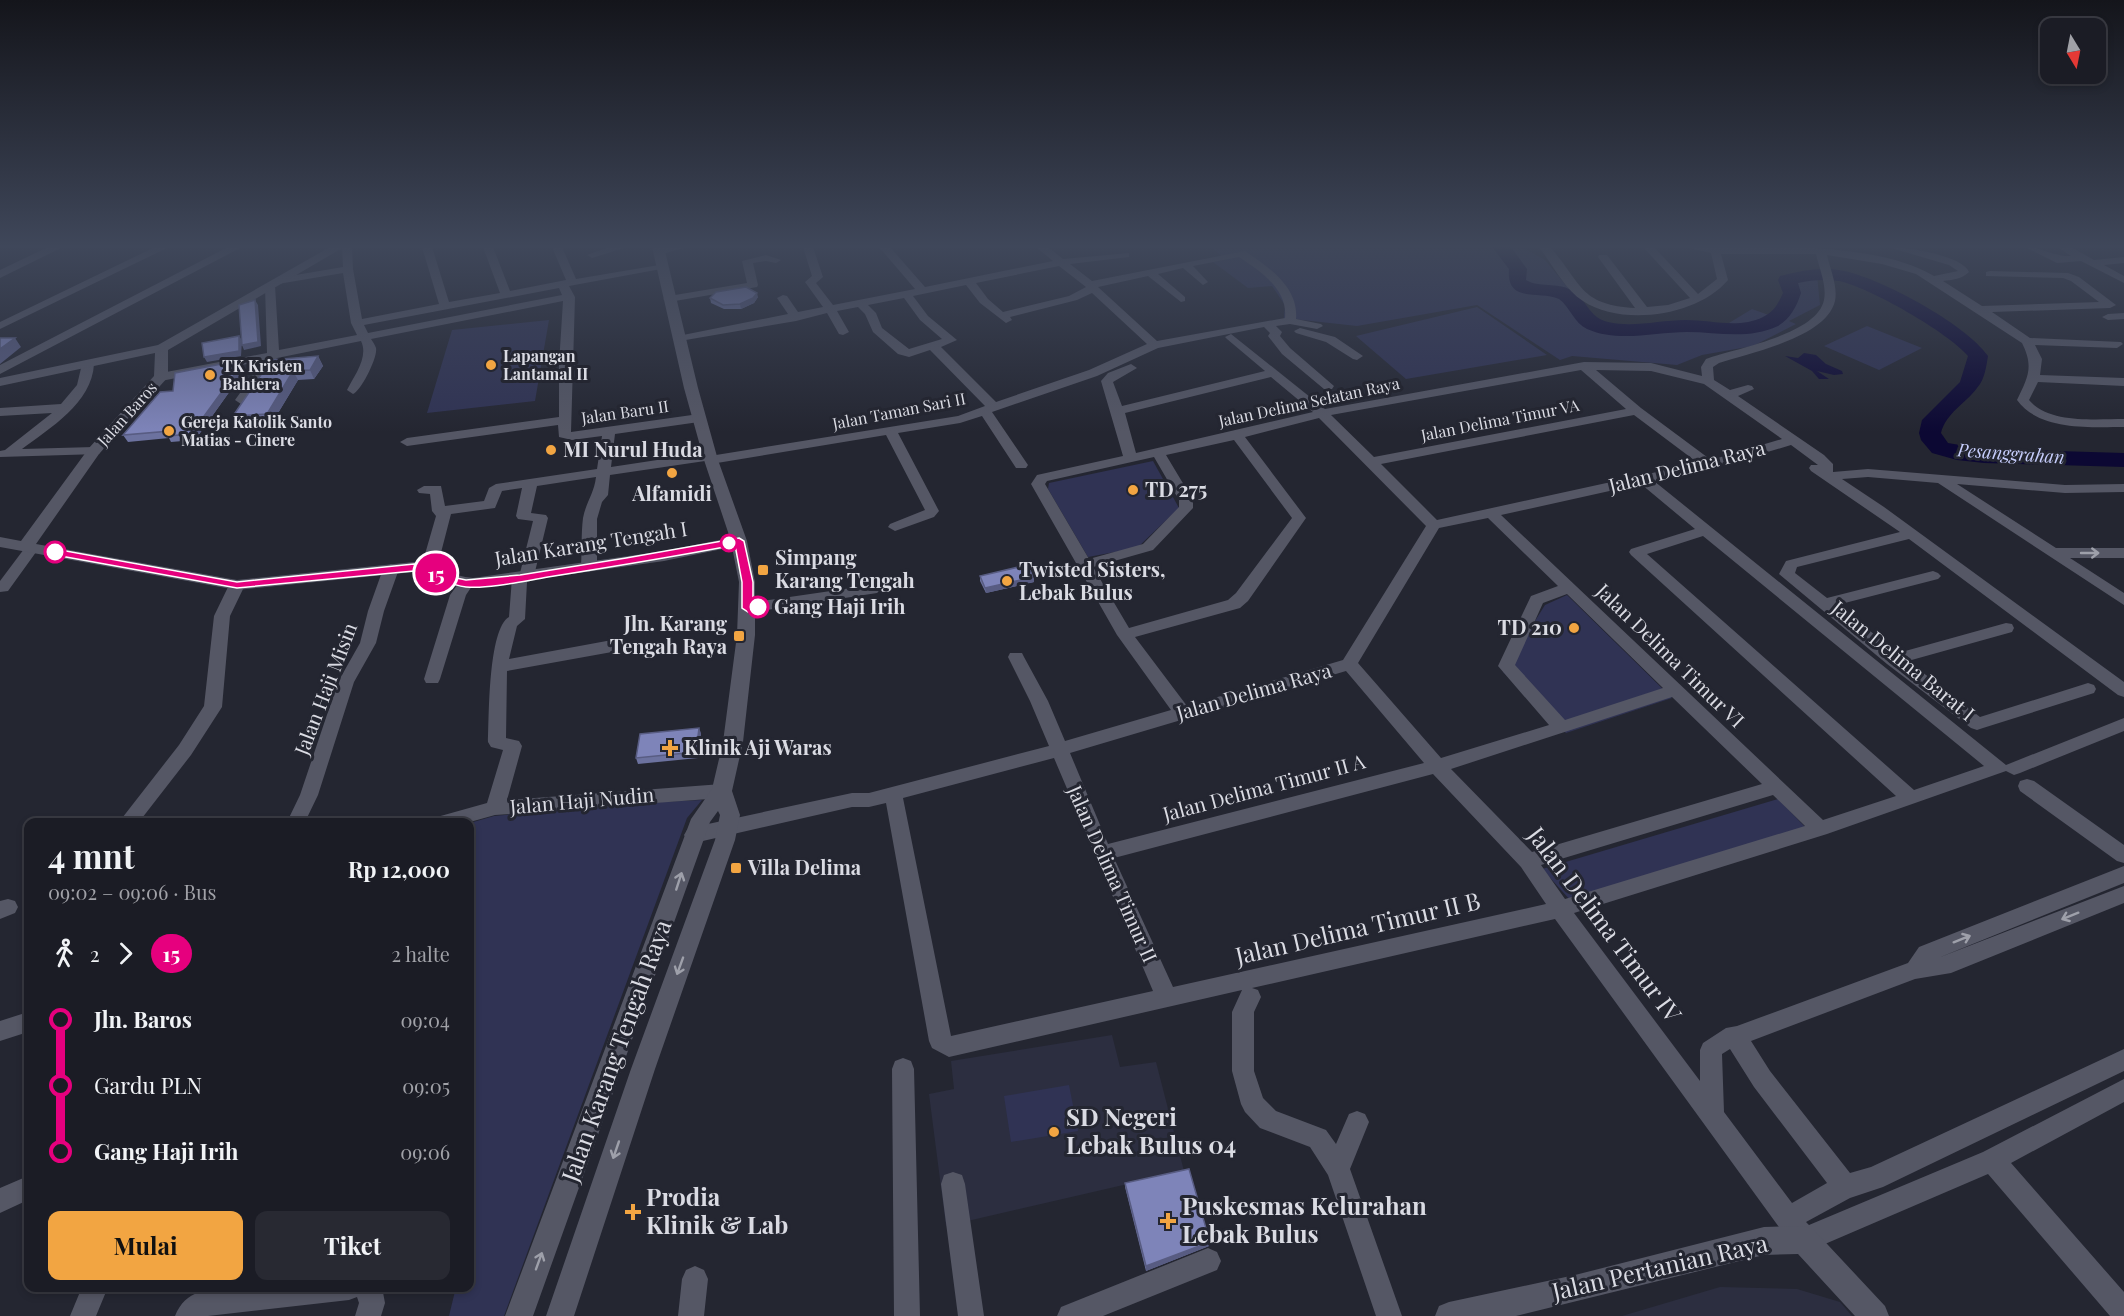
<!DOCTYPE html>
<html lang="id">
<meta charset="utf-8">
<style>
:root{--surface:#1b1c25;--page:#282932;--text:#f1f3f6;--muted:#a0a1a7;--line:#393a42;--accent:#f2a542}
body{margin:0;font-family:"Playfair Display",serif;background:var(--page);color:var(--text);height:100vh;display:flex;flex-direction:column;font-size:22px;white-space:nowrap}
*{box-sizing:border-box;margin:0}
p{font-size:20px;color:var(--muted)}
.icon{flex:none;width:33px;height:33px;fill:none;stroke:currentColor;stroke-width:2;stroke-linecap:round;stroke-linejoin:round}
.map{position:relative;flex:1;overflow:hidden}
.sheet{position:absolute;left:24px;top:818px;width:450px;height:474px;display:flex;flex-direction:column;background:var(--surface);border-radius:12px;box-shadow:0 3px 9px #0003,0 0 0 2px var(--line)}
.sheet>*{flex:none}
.badge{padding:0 12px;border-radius:20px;font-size:21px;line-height:39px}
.needle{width:39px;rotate:170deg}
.controls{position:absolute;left:2040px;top:18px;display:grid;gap:12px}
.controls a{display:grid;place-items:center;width:66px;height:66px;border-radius:12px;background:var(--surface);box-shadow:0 3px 9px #0003,0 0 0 2px var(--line);font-size:30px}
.map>.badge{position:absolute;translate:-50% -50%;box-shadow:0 0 0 3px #fff}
.legs{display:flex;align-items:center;gap:9px;height:66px;padding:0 24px;font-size:20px}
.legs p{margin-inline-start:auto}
.headline{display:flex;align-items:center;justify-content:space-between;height:102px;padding:0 24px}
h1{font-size:33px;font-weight:700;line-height:45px}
.primary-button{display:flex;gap:12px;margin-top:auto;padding:12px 24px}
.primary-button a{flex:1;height:69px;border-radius:12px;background:var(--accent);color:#111;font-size:24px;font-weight:700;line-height:69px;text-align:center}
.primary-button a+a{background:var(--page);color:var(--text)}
ul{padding:0 24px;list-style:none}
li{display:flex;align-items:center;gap:21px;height:66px;font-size:22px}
li i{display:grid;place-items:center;width:9px;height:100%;margin:0 8px;background:currentColor}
li i::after{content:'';width:15px;height:15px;margin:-8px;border:4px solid;border-radius:50%;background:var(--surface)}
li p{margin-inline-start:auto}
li:first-child i{background:linear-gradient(#0000 50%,currentColor 0)}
li:last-child i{background:linear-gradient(currentColor 50%,#0000 0)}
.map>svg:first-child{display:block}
</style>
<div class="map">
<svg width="2124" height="1316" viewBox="0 0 2124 1316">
<rect width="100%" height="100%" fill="#242631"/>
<path fill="#2c2e40" d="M1112,1035L1120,1067L1156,1062L1184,1171L946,1226L929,1094L954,1089L951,1061Z
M1720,1287L1797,1289L1840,1302L1852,1316H1622Z"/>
<path fill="#303354" d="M1212,247H1522L1545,260L1598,324L1724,326L1752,309L1777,318C1789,309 1794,293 1787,280L1817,275L1820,305L1789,321L1796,324L1753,346L1702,355L1677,365L1572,356L1560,360L1477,305L1357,326L1284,318L1285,305L1272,286L1248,288L1213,262L1225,260Z
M1477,307L1547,355L1406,379L1356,336Z
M549,320L535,401L427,413L452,330Z
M1867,326L1922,348L1879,370L1824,346Z
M1153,461L1179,508L1137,548L1088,557L1048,489L1049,483Z
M1567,595L1672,698L1566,733L1503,672L1545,605Z
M1778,799L1810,832L1571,901L1542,869Z
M702,800L687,818L504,1316H449L456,1287H470V1227L473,1210L470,1208V823L494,816L621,804Z
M1069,1085L1078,1131L1011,1142L1004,1096Z"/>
<path fill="#0c0833" d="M1804,353L1816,355L1826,364L1842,371L1843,374L1834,375L1817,371L1829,379H1819L1812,371L1785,356L1798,358Z"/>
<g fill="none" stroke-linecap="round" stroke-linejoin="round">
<path fill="#0c0833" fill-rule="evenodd" d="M1492,247H1511L1527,269L1526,280C1539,288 1557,282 1571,290C1586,298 1589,318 1608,322C1633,328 1660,320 1686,320C1711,320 1739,329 1763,317C1774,312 1778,304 1783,293L1778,280L1780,276C1800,271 1819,267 1839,270C1878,276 1966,324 1988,356C1986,367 1985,379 1977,388C1965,404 1946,413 1941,433L1948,443L1984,449L2124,453V467L1984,463L1957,460L1932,453L1921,440L1919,433L1922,420L1960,382L1968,356C1949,333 1869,287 1839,281C1825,279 1811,280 1798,283L1801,293C1797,306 1790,319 1778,326C1748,340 1718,332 1687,332C1654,332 1619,343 1587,329C1574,323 1570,307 1559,299C1539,290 1506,304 1509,269Z"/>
<path fill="#555765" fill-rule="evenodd" d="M155,247H169L0,329V322Z
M228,247H242L0,374V365Z
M342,247H352L353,269L362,319L439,304L422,247H432L449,302L500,293L483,247H493L510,291L566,280L552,247H562L576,279L665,264L666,266L661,269L569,286L575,297L571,432L699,414L705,418L699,422L615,434L611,467L710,452L716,455L958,416L985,406L930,350L909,357L898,354L873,332L865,314L858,307L837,311L849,332L843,335L839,334L827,313L796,321L674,342V338L678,336L788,314L777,298L783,295L787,296L798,312L823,307L805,282L812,276L803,247H813L823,277L816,283L833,305L915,289L879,247H890L925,287L1053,261L1036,247H1048L1063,259L1129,253V257L1070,264L1092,281L1245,251C1268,267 1299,287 1296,319L1321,324L1323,326L1317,329L1290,324L1276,326L1282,332L1280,336L1290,348L1334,386L1332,389H1324L1282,354L1268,336L1270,333L1264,327L1158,348L1097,376L992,412L1028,465L1026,468H1016L982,416L960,423L898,433L939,511L934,517L895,531L888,527L890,524L925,510L886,435L711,464L705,461L610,475L608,495L602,502L597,519V567L589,572L581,567C582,551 581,534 583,518C586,502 594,494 596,477L537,486L531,513L546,515L548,518L533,580L527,582L525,619L517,626L509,659L612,640L618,642L620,646L618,650L612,652L507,671L506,738L519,741L522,746L507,800L722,784L729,786L731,791L729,796L722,798L495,815L470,822H435L437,817L487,803L503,750L491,747L488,742C489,718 488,629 509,617L512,578L515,575L520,573L533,521L518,519L516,516L522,488L502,491L495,508L451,514L437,568L434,571H424L421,568L436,516L432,511L430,494L419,493L417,490L424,486H441L445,506L484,501L489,488L496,484L597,469L602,436L572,440L559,437L558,425L407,446L400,442L407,438L559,417V364L563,301L371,339C373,342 375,345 376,348C378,357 361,391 353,394L347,390C354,376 369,357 361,341L277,358L245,403L241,404L235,400L263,361L161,381L157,380L155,377L161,373L267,353L265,286L270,283L275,286L279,350L357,335L351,323L343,273L278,284L273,281L278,278L343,267ZM1239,257C1260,271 1288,289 1285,318L1157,341L1098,287L1148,276L1181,302L1185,301V297L1158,274L1183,268L1203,285L1208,282L1193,266ZM1059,266L1086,287L1069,296L1003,312L988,299L976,283ZM966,285L980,303L1006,323L1012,320L1010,317L1077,300L1092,293L1147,344L1089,370L996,402L941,347L957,340L928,316L913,296ZM559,288L562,295L368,333L364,325ZM904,298L920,320L942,339L909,349L882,328L876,313L868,305Z
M609,247H627L592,258L587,255Z
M666,247H687L659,255L654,252Z
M1539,247H1550C1582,283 1579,305 1635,308L1598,257L1599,255H1607L1647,307L1668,305L1690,298L1643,247H1654L1698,294L1717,279L1711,253L1685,247C1754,247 1874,240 1934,276L1958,271L1949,265L1888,247C1906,247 1962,255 1969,272C1962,279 1952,280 1943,281L1982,306L2099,302L2071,281L2063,278L1986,276V272L1990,271L2068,273L2079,277L2116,305L2110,308L1992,312L2030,338L2121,342L2123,344L2117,348L2035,345L2042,359L2040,375L2124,378V386L2038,382L2029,400C2049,424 2096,419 2124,419V427C2090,427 2039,431 2017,400C2028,377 2034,367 2022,343L1916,274L1882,264L1827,255C1830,269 1838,286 1835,301C1826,338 1749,353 1719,363L1713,367L1714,380L1730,390L1748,385L1752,386L1754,389L1738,396L1824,455L1833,464V472L1868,469L2065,485L2124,484V492L2065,493L1957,484L2056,548H2124V558H2070L2124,593V605L1938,483L1868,477L1842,479L1884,507L2124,682V697L2118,695L1909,539L1797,567L1795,573L1827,598L1933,571L1938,573L1941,576L1938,579L1837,605L1898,653L2006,623L2012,624L2014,628L2012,632L1908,661L1980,717L2088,683L2094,685L2096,689L2094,693L1983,728L1977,730L1971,728L1887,664L1779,574L1786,561L1900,532L1811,471L1809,468L1811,465H1818L1791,445L1714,468L1654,481L2006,765L2124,718V731L2020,773L2014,775L2006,771L1827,834L1574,913L1700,1081V1050L1703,1043L1726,1028L1737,1026L1908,963L1919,947L2124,866V883L1938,958L2124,886V903L1951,973L1915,979L1751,1041L1770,1071L1850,1173L1871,1167L2124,1049V1071L1883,1187L1850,1198L1806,1222L1809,1225L1983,1152L2124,1079V1102L2011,1163L2124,1292V1316H2110L1988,1174L1804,1253L1795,1249L1555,919L1252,988L1258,990L1261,997L1254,1012V1071L1263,1098L1276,1111L1326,1130L1336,1144L1349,1114L1357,1111L1365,1114L1369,1122L1350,1169L1402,1316H1376L1328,1175L1310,1147L1260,1128L1245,1112L1241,1104L1232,1071V1012L1242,990L949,1057L932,1048L929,1041L886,803L869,807H852L694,843L687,840L684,835L687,830L694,827L852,793H869L1049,746L1030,701L1008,657L1010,653H1022L1024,657L1048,701L1065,741L1171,710L1117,635L1031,484L1037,475L1123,456L1101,381L1108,373L1131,364L1137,368L1113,382L1122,406L1265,371L1227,339L1225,337L1231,334L1325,409L1584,362L1651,363L1702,376L1701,367L1706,359C1733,349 1817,335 1824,300C1827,285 1819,268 1816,254H1721L1728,280C1698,316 1622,327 1583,301C1564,289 1553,265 1539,247ZM1581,370L1626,409L1374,457L1331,415ZM1596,370L1651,371L1704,384L1782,439L1711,460L1641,408ZM1271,377L1313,412L1136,453L1125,413ZM1634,415L1698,463L1437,520L1381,464ZM1319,418L1426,526L1343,660L1187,706L1135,637L1240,608L1248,601L1306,518L1245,437ZM1234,440L1292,518L1236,593L1228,600L1129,628L1093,567L1153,550L1193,508V500L1166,455ZM1154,457L1179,500V507L1143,544L1089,559L1045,484L1047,481ZM1641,484L1695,529L1631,549L1629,552L1631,555L1896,796L1823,820L1501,515ZM1488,518L1558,586L1531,596L1498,666L1549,725L1441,758L1358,663L1439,528ZM1703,536L1984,766L1914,790L1647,554ZM1567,594L1663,688L1565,720L1515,665L1543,603ZM1346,671L1424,763L1108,844L1070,753ZM1672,697L1762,784L1532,852L1451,769ZM1054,758L1153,991L951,1036L903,798ZM1433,774L1521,867L1546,904L1173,987L1114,858ZM1773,795L1805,826L1565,899L1541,865ZM1730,1049L1754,1087L1827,1183L1792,1203L1724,1112L1722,1054Z
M2025,247C2042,247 2054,257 2071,256L2058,247H2071L2094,260L2124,257V263L2104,265L2124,276V283L2081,261L2057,263Z
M766,255L781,260L776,263L766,261L753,263L758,285L757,287L669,302L663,299L669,296L747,283L742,261Z
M2124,313V319L2108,320L2102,317L2108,314Z
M1300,328L1335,337L1363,356L1357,360L1353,359L1326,342L1296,333L1294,331Z
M88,360L94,364C92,403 50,428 22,449L94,447L99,448L101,451L99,454L0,457V451L5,450L52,413L0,416V408L61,404L77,385L82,364Z
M32,543L39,548L8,591L0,592V581L27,545Z
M391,564L399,569L384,611L376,643L354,682L318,795L305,822H287L300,795L338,682L360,643L368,611L383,569Z
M466,578L474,583L466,595L440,679L438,683H426L424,679L450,595L461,580Z
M237,580L245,585L230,616L222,707L191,755L139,822H119L179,745L204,706L214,616L229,585Z
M872,585L880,590L877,593L748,613L740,608L748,603Z
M2027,779L2034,781L2124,845V863L2117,861L2020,791L2018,786L2020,781Z
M8,899L15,901L18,907L15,913L0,919V901Z
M28,1012V1032L0,1041V1021Z
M903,1058L911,1061L914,1069L920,1316H894L892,1069L895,1061Z
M953,1172L962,1175L965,1184L984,1316H958L941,1184L944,1175Z
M28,1176V1200L0,1213V1188Z
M1208,1248L1217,1252L1221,1261L1217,1270L1103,1316H1057L1061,1307Z
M695,1266L704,1270L708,1279L704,1316H678L682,1279L686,1270Z
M82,1287H108L96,1316H70Z
M233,1287H382L385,1303L381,1316H355L359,1303L357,1297L349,1300L208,1316H175C186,1289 207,1290 233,1287Z"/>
<path fill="#555765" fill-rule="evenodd" d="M48,247H63L0,278V270Z
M330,247H344L168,350V377L99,454L36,544L237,580L414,562C435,564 452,577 473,578L664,551L730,538L704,460L684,388L652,247H664L698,388L718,460L747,541L755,582V635L743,742L732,791L740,815L735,840L655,1069L574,1316H546L631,1069L715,840L720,815L718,811L710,822L533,1316H505L691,819L712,789L723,742L737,635L739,582L732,547L664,561L473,588L451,585L414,572L237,590L0,547V537L21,541L89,448L154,376L155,353L0,386V378L158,345Z
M1804,1226L1814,1230L1885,1306L1889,1316H1855L1798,1254L1764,1255L1516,1316H1435L1439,1306L1449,1302L1575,1275L1764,1227Z"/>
</g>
<path fill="#6c729f" d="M758,297L754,303L741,309H724L711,303L710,298Z
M318,356L323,366L314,379L298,380L272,423L239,426L233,416L271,360Z
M237,361L241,368L240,377L195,440L171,442L169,438L128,442L123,435L173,391Z
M980,576L1034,577V582L986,593L980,581Z
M701,733L698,758L638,764L636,758Z
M1125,1183L1210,1242L1209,1246L1146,1271L1125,1187Z"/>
<path fill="#585c82" d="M757,293L758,297L754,303L741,309L740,304Z
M255,300L258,305L261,346L244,350L242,345Z
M239,336L242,340L241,356L207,362L204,357Z
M15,338L21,347L0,364V349Z
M318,356L323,366L314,379L310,370Z
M237,361L241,368L240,377L195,440L191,434Z
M293,371L298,380L272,423L267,414Z
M1034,577V582L986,593L985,588Z
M699,728L701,733L698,758L696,752Z
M1210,1242L1209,1246L1146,1271V1266Z"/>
<path fill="#7e84b9" stroke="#585c82" stroke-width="1.5" d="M746,287L757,293L753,298L740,304L723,305L710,298L716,292Z
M255,300L258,342L242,345L239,305Z
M239,336V351L204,357L202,343Z
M0,338H15L0,349Z
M318,356L310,370L293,371L267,414L233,416L271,360Z
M237,361V371L191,434L167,436L171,431L123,435L160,392L173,391L175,373Z
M1027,565L1034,577L985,588L980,576Z
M699,728L696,752L636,758L640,734Z
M1189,1169L1210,1242L1146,1266L1125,1183Z"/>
<defs><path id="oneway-shaft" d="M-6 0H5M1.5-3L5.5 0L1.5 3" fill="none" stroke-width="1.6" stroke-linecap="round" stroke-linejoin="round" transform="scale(1.5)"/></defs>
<g stroke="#9ea0aa">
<use href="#oneway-shaft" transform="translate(2090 553)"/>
<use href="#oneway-shaft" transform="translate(679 881) rotate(-72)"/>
<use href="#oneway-shaft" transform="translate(2070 916) rotate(158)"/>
<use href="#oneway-shaft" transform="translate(1962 939) rotate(-22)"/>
<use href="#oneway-shaft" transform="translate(680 966) rotate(110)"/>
<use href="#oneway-shaft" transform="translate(616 1150) rotate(109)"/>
<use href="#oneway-shaft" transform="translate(539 1261) rotate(-70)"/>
</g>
<linearGradient id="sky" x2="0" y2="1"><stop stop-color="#14151b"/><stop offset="0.57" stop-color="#3f475a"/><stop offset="1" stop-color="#3f475a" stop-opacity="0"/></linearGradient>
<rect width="2124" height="432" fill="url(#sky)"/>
<path fill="#e6007e" stroke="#fff" stroke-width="1.5" d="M739,538L744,541L753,582V604L762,605V610L748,612L742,608V582L735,545C673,557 611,567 548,577C524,581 490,589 466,587C446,585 433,572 414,571L237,588L55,555L50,552L55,549L237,582L414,564L433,566L447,576L466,580L520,575L626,558Z"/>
<g fill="#f2a542" stroke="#242631" stroke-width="2">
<circle cx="491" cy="365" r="6"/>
<circle cx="210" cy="375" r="6"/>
<circle cx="169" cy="431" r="6"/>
<circle cx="551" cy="450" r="6"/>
<circle cx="672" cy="473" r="6"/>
<circle cx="1133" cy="490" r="6"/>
<rect x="757" y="564" width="12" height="12" rx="3"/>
<circle cx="1007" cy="581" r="6"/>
<circle cx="1574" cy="628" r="6"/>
<rect x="733" y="630" width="12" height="12" rx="3"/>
<path d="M667 739h6v6h6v6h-6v6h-6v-6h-6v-6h6z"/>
<rect x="730" y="862" width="12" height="12" rx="3"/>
<circle cx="1054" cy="1132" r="6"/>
<path d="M630 1203h6v6h6v6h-6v6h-6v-6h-6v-6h6z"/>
<path d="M1165 1212h6v6h6v6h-6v6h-6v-6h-6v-6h6z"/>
</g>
<g fill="#fff" stroke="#e6007e" stroke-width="3">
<circle cx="729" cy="543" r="8"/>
<circle cx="55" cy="552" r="10"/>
<circle cx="758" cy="607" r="10"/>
</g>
<g text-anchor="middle" stroke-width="6" stroke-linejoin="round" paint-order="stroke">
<g font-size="16" font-weight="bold" fill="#dadbe3" stroke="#242631" text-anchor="start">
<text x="503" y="362">Lapangan<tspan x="503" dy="18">Lantamal II</tspan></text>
<text x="222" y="372">TK Kristen<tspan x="222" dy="18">Bahtera</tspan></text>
<text x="181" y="428">Gereja Katolik Santo<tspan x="181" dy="18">Matias - Cinere</tspan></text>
</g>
<g font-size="16" fill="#dadbe3" stroke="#242631">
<text transform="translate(1309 402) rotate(-12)" y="6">Jalan Delima Selatan Raya</text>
<text transform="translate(899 411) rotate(-11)" y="6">Jalan Taman Sari II</text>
<text transform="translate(625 412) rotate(-8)" y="6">Jalan Baru II</text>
<text transform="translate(127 414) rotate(-48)" y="6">Jalan Baros</text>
<text transform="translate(1500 420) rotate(-11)" y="6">Jalan Delima Timur VA</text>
</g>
<g font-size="18" font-style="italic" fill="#c7cefd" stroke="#242631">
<text transform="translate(2011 454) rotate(4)" y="6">Pesanggrahan</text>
</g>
<g font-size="20" font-weight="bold" fill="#dadbe3" stroke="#242631" text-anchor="start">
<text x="563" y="457">MI Nurul Huda</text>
<text x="1145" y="497">TD 275</text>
<text x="672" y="501" text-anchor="middle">Alfamidi</text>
<text x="775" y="565">Simpang<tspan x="775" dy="23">Karang Tengah</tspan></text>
<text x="1019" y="577">Twisted Sisters,<tspan x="1019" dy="23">Lebak Bulus</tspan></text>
<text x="727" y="631" text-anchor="end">Jln. Karang<tspan x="727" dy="23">Tengah Raya</tspan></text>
<text x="1562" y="635" text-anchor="end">TD 210</text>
<text x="684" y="755">Klinik Aji Waras</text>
<text x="748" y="875">Villa Delima</text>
</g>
<g font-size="20" fill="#dadbe3" stroke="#242631">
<text transform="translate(1687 467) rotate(-14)" y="7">Jalan Delima Raya</text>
<text transform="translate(591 544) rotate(-9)" y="7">Jalan Karang Tengah I</text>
<text transform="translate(1670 656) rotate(44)" y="7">Jalan Delima Timur VI</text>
<text transform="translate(1903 661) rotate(39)" y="7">Jalan Delima Barat I</text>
<text transform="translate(326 689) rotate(-69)" y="7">Jalan Haji Misin</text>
<text transform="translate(1254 692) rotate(-16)" y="7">Jalan Delima Raya</text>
<text transform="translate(1264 788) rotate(-15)" y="7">Jalan Delima Timur II A</text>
<text transform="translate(582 801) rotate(-5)" y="7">Jalan Haji Nudin</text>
<text transform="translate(1112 874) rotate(66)" y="7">Jalan Delima Timur II</text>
</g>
<g font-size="20" font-weight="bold" fill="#dadbe3" stroke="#242631" text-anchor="start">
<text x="774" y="614">Gang Haji Irih</text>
</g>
<g font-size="24" fill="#dadbe3" stroke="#242631">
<text transform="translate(1604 925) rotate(53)" y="8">Jalan Delima Timur IV</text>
<text transform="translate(1358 929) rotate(-13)" y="8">Jalan Delima Timur II B</text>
<text transform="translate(617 1051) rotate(-70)" y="8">Jalan Karang Tengah Raya</text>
<text transform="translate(1660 1268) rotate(-13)" y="8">Jalan Pertanian Raya</text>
</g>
<g font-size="24" font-weight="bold" fill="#dadbe3" stroke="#242631" text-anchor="start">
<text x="1066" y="1126">SD Negeri<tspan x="1066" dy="28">Lebak Bulus 04</tspan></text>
<text x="646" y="1206">Prodia<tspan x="646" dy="28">Klinik &amp; Lab</tspan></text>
<text x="1182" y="1215">Puskesmas Kelurahan<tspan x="1182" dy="28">Lebak Bulus</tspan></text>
</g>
</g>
</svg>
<div class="controls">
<a><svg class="needle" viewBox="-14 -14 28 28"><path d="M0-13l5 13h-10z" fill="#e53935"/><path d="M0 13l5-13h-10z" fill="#a0a1a7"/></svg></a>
</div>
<b class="badge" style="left:436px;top:573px;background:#e6007e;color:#fff">15</b>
<section class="sheet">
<div class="headline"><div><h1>4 mnt</h1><p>09:02 – 09:06 · Bus</p></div><b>Rp 12,000</b></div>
<div class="legs"><svg class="icon" aria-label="walk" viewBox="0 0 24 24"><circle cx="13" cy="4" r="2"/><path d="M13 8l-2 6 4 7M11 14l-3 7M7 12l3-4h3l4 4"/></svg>2<svg class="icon" aria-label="forward" viewBox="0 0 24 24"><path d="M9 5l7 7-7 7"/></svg><b class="badge" style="background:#e6007e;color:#fff">15</b><p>2 halte</p></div>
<ul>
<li><i style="color:#e6007e"></i><b>Jln. Baros</b><p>09:04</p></li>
<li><i style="color:#e6007e"></i><span>Gardu PLN</span><p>09:05</p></li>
<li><i style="color:#e6007e"></i><b>Gang Haji Irih</b><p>09:06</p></li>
</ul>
<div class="primary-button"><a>Mulai</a><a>Tiket</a></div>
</section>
</div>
